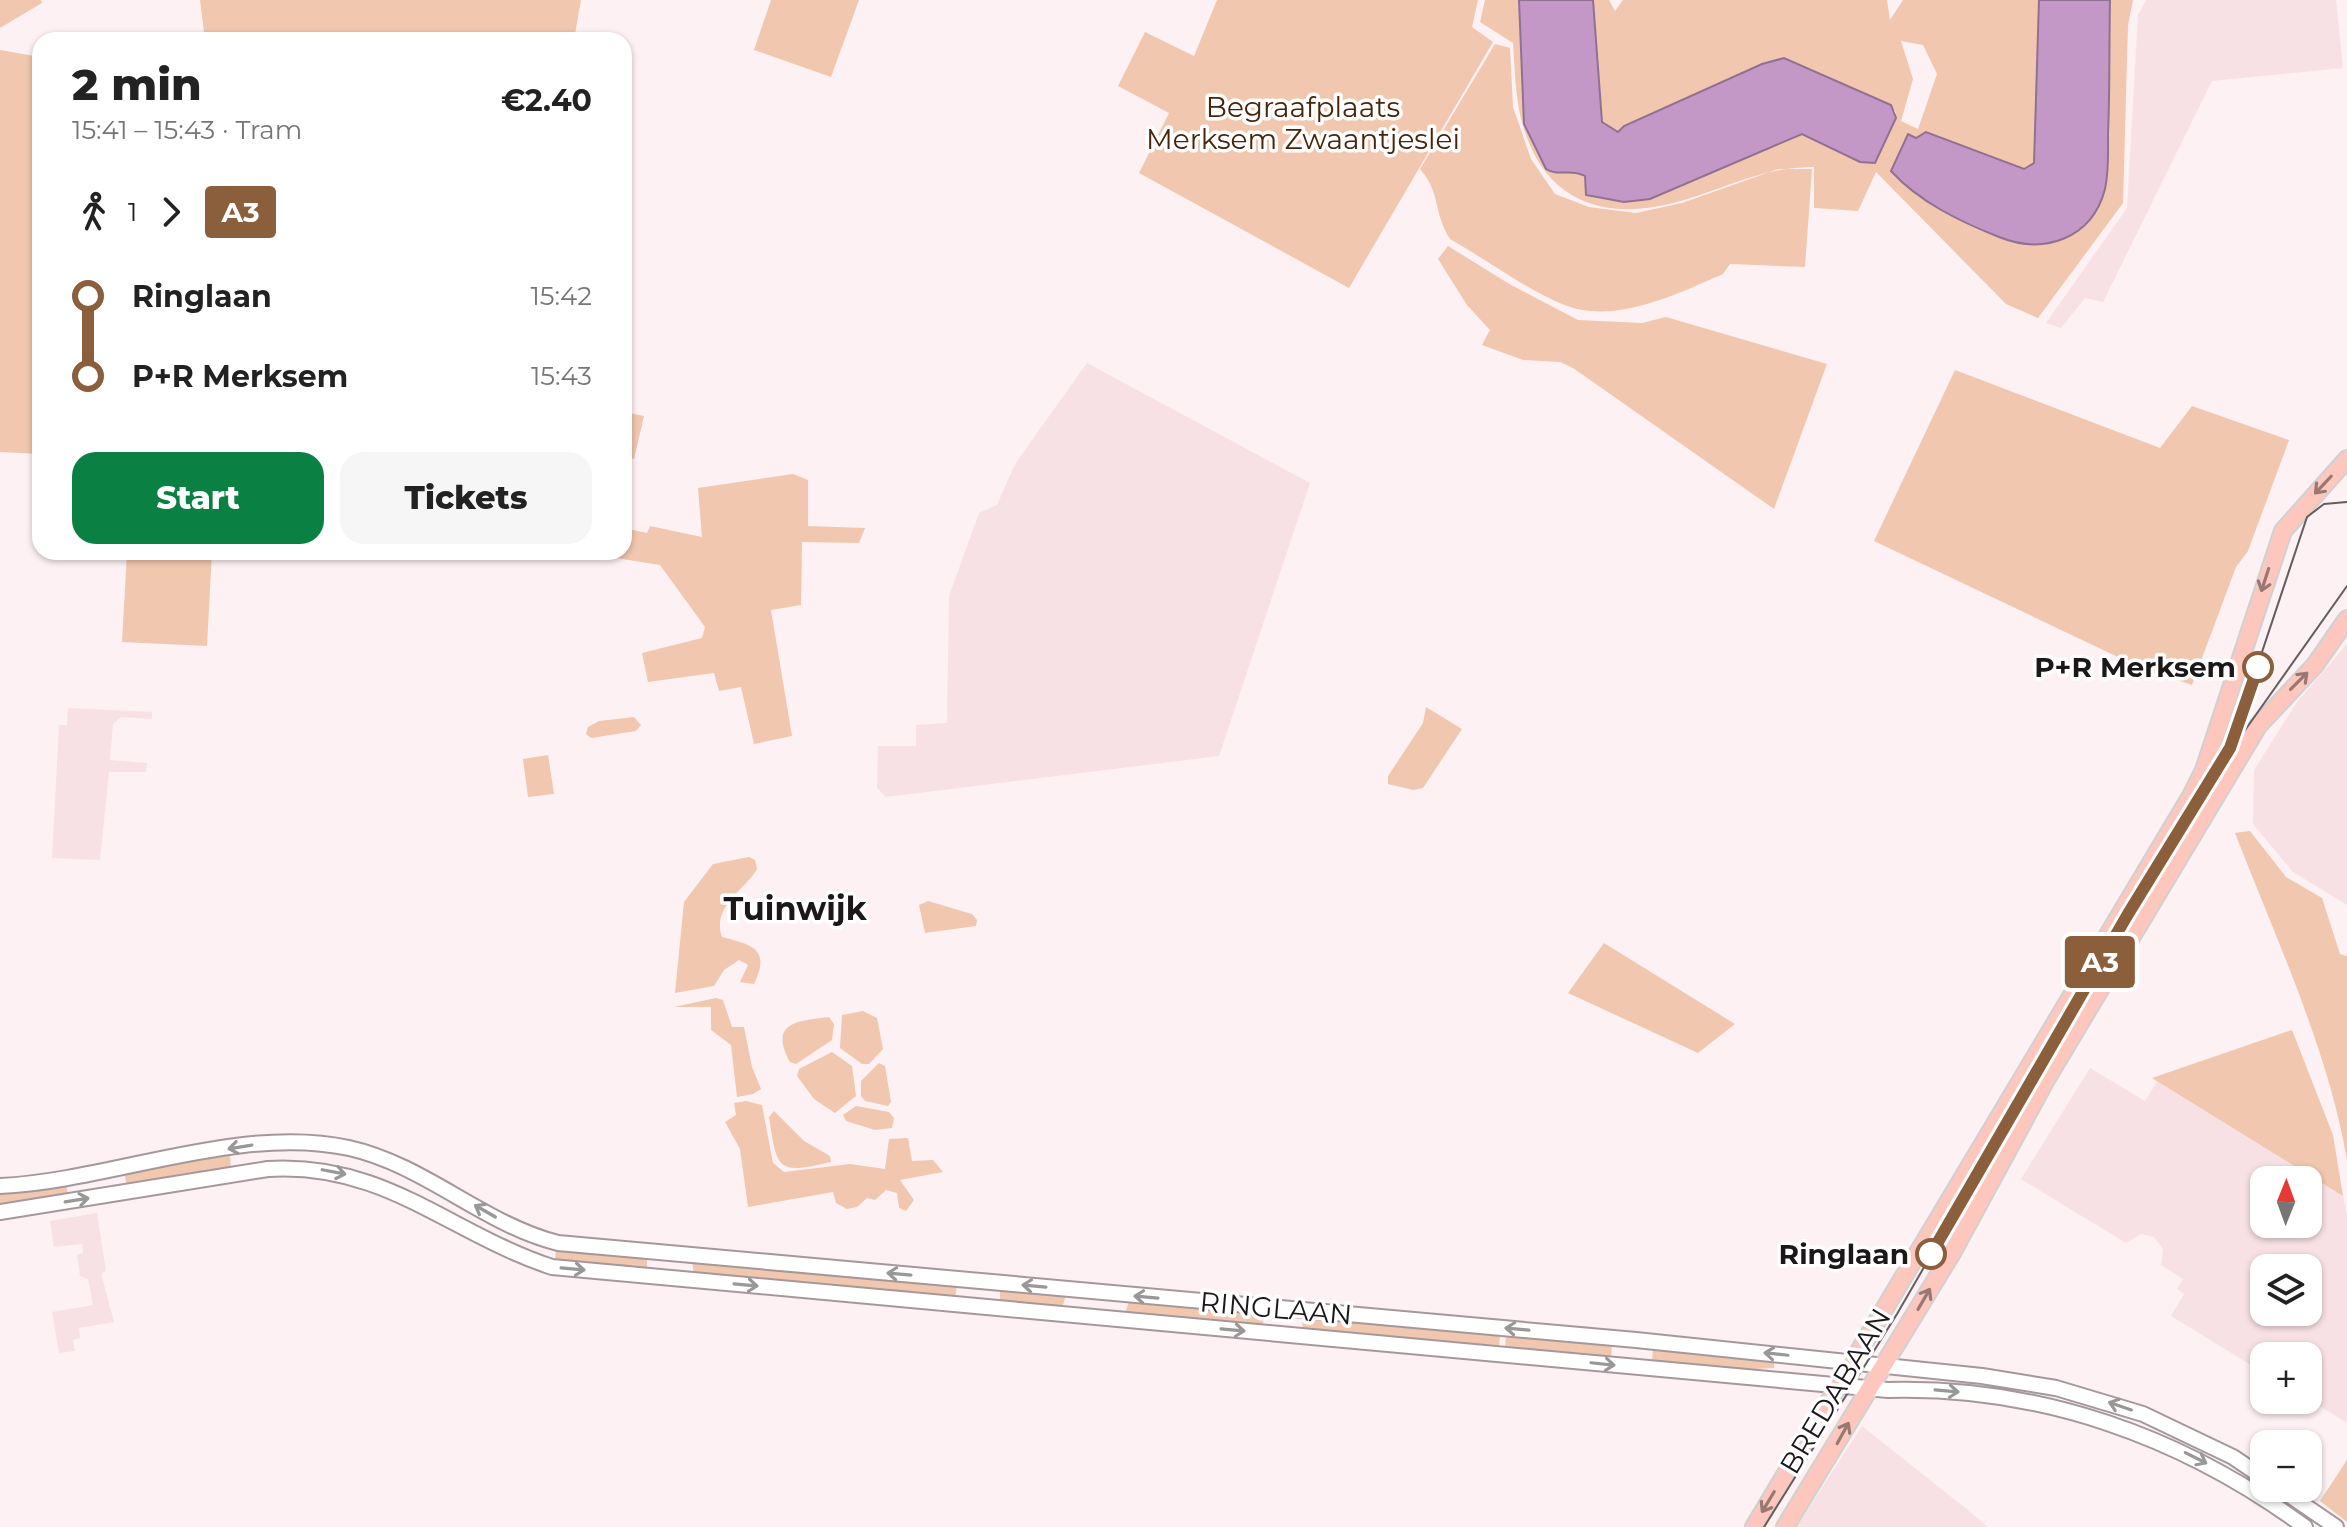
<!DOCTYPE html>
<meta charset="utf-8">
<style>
:root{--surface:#fff;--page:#f6f6f6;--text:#222;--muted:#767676;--accent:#0b8043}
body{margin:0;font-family:Montserrat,sans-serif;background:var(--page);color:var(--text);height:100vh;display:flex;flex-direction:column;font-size:30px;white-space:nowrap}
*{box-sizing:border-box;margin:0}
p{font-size:26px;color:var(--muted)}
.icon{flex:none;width:44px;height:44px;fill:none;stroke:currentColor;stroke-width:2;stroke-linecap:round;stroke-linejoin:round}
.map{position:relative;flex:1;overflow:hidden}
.drawer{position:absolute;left:32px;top:32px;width:600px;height:528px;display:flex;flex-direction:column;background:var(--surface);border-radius:24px;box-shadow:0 2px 6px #0004}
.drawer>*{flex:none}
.badge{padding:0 16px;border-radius:6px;font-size:28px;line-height:52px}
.needle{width:52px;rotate:1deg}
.tools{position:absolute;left:2250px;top:1166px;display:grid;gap:16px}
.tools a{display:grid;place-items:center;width:72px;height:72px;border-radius:16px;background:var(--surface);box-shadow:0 2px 6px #0004;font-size:40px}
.map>.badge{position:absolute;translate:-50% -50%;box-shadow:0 0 0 4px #fff}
.legs{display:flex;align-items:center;gap:12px;height:88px;padding:0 40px;font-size:26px}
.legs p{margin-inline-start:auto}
.headline{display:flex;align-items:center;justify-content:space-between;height:136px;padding:0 40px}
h1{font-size:44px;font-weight:800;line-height:60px}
.cta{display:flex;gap:16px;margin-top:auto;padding:16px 40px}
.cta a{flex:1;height:92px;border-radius:24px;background:var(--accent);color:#fff;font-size:32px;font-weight:800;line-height:92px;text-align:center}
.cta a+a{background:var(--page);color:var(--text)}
ul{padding:0 40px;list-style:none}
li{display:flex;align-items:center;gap:28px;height:80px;font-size:30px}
li i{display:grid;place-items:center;width:12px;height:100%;margin:0 10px;background:currentColor}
li i::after{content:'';width:20px;height:20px;margin:-10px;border:6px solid;border-radius:50%;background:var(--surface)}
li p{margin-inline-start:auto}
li:first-child i{background:linear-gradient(#0000 50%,currentColor 0)}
li:last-child i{background:linear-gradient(currentColor 50%,#0000 0)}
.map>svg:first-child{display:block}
</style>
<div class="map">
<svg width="2347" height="1527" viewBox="0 0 2347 1527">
<rect width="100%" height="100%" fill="#fdf1f3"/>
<path fill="#f8e1e4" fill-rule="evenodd" d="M2146,0H2336L2343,68L2212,81L2103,302L2085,298L2061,328L2046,323L2127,208L2138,15Z
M1087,363L1310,483L1219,756L886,797L877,788L878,746H916V725L947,723L949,596L979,513L997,505L1015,464Z
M2347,644V905L2293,872L2253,824L2254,770L2297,702Z
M68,708L152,712V719L121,717L113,724L110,760L147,763L146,772H109L100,860L52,858L59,725H67Z
M2090,1068L2145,1101L2160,1077L2341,1187L2347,1214V1423L2308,1399V1356H2264V1373L2171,1316L2184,1294L2177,1289L2183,1279L2161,1265L2163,1249L2154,1237L2141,1234L2126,1243L2021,1179ZM2264,1180H2308V1224H2264ZM2264,1268H2308V1312H2264Z
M97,1213L106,1271L102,1273V1277L114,1322L79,1328L80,1338L73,1340L75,1351L59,1353L52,1312L93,1305L88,1279L80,1276L77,1255L83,1253L82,1244L54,1247L50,1221Z
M1862,1426L1964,1507L1988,1527H1796Z"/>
<path fill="#f1c7af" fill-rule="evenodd" d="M0,0H41L42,3L0,28Z
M200,0H581L574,40H205Z
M771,0H859L831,77L754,50Z
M1217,0H1478L1472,27L1493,42L1349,288L1139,173L1169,113L1118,86L1145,32L1194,56Z
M1485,0H1519L1524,124L1546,169L1555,173L1575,171L1586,178L1650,199L1802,134L1860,162L1875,163L1896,112L1890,105L1784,58L1762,64L1624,126L1619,132L1602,123L1593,0H1609L1615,11L1623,0H1887L1890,20L1903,0H2039L2034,163L2024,169L1926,132L1916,138L1908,134L1916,195L1996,236L2080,230L2099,205L2107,175L2110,0H2133L2128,25L2123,203L2038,318L2006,304L1876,172L1858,211L1814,208V167C1764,167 1731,186 1684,200C1609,223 1544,205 1522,122C1515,97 1515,69 1513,43L1480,22ZM1901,41L1923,45L1937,74L1918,129L1901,121L1913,79Z
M1495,44L1510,48L1513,107L1531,159L1555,194L1589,207L1636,213L1682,203L1778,169H1812L1805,267L1730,264L1723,274C1677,294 1613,326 1562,304C1524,288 1487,260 1450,239C1433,212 1441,193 1420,169Z
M0,50L40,57V454L0,452Z
M1448,246L1511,285L1578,320L1642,323L1666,317L1827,364L1774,509L1573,368L1560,362L1523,360L1482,345L1490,330L1467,305L1438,259Z
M1955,370L2160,448L2192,406L2289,440L2248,551L2236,567L2192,685L2141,668L1874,541Z
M624,412L644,416L634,459L624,457Z
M793,474L808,480V526L865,528L859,543L802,542L801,605L771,610L792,736L754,744L741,687L719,691L714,673L648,682L642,653L702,638L705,627L660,565L579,552H624V528L647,533L650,526L702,537L698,488Z
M127,552H212L207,646L122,642Z
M1426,707L1462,729L1423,788L1413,790L1388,784V776L1423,723Z
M634,717L641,725L636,731L591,738L586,734L588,727L599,721Z
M548,755L554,794L528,797L523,759Z
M2250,831L2286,877L2322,898L2340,954L2347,956V1160C2328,1049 2276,939 2235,833Z
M749,857L755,860L757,869C746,889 711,906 722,937C752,945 771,948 754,984L740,982L748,965L739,960L724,970L714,986L675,993L684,902L713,864Z
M928,901L972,914L977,920L976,926L925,933L919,905Z
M1604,943L1735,1024L1698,1053L1568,993Z
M716,998L723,1000L732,1027H744L752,1067L761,1089L753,1094L737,1097L731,1045L711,1030V1007H674Z
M863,1011L877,1018L883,1049L869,1064H862L840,1048L842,1015Z
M829,1017L834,1024L832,1040L796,1064L790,1062C768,1022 798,1021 829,1017Z
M2292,1030L2333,1135L2343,1196L2152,1078Z
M832,1052L852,1066L856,1096L835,1113L814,1099L797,1076L799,1069Z
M879,1063L885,1066L891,1102L888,1106L865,1101L861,1096V1081Z
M746,1101L762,1105L773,1163L784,1172L850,1164L885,1169L889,1139L908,1138L912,1161L933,1160L943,1172L900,1180L914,1200L906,1211L899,1208L897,1193L886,1190L875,1200L867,1198L857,1207L847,1209L836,1203L833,1192L748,1207L740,1149L725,1122L736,1115L734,1103Z
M856,1106L889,1112L894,1118L892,1128L875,1130L846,1121L843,1115Z
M774,1111L804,1141L830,1156L831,1162C777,1175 777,1170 769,1117Z
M230,1155L231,1168L127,1186L124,1172Z
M66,1182L68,1196L0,1207V1192Z
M556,1250L647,1257V1271L555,1261Z
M692,1261L957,1285L955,1299L694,1275Z
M1000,1289L1066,1295L1062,1308L1000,1302Z
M1129,1301L1264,1313L1263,1326L1125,1314Z
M1303,1318L1500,1335L1499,1348L1302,1331Z
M1506,1335L1612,1345L1611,1359L1505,1349Z
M1653,1348L1774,1360V1368L1736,1370L1652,1362Z
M2347,1460V1522L2320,1501Z"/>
<path fill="#c398c7" stroke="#917192" stroke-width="2" d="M1519,0H1593L1602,122L1618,132L1624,126L1762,64L1784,58L1891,105L1896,118L1875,163L1860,162L1802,134L1650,199L1624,202L1586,195L1585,176C1571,168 1558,177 1546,169L1524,124Z
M2039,0H2110C2109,45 2110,89 2108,134C2108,152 2109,171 2105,189C2092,239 2044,255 1999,237C1961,222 1919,202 1891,171L1908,134L1916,138L1926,132L2024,169L2034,163Z"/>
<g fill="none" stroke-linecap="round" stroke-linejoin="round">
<defs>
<path id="minor" d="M0,1186C111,1181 239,1124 349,1148C425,1165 483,1224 558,1243L1636,1340L1982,1376L2056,1388L2143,1414L2233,1457L2264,1478
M0,1212L268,1169C385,1162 449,1233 552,1267L1888,1390C2041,1386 2183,1437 2305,1527
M2279,1488L2336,1527"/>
<path id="major" d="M1754,1527L2191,796L2204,770L2283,531L2347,459
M1785,1527L1952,1253L2047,1078L2258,726L2315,665L2347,619"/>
</defs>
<use href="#minor" stroke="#a5989a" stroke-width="18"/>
<use href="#major" stroke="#d2d1d1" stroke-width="20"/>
<use href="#minor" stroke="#fff" stroke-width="14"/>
<use href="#major" stroke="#fdc7be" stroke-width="16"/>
<path stroke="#655e5f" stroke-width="2" d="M2243,733L2347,586
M1764,1527L1897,1314L2128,914L2230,748L2307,517L2324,504L2347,502"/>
</g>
<defs><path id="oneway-shaft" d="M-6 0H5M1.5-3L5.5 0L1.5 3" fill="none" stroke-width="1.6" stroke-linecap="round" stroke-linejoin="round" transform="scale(2)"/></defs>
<g stroke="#987873">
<use href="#oneway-shaft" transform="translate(2323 485) rotate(133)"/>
<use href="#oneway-shaft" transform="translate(2265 580) rotate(108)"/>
<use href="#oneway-shaft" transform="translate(2299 681) rotate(-45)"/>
<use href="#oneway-shaft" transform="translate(1924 1299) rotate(-60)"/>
<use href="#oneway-shaft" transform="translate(1843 1433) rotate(-61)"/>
<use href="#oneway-shaft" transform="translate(1768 1502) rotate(121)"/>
</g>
<g stroke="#999797">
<use href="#oneway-shaft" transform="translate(240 1147) rotate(171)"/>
<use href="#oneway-shaft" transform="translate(334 1172) rotate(11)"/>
<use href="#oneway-shaft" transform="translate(77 1200) rotate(-9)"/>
<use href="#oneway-shaft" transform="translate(485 1211) rotate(-150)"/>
<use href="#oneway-shaft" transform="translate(573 1269) rotate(5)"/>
<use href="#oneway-shaft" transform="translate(899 1274) rotate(-175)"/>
<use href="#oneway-shaft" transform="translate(746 1285) rotate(5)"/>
<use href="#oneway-shaft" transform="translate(1034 1286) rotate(-175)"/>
<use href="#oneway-shaft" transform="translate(1146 1297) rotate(-175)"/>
<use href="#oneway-shaft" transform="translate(1517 1329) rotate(-175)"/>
<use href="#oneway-shaft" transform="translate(1233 1330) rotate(5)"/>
<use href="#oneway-shaft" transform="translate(1776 1354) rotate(-174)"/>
<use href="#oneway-shaft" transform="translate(1603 1364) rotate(6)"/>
<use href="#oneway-shaft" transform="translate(1947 1391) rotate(5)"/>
<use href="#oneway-shaft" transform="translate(2120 1406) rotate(-161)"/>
<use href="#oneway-shaft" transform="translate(2196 1458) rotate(27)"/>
</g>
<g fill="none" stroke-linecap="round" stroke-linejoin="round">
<defs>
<path id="line-1" d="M1931,1254L2128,914L2230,748L2258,667"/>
</defs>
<use href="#line-1" stroke="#fff" stroke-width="18"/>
<use href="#line-1" stroke="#8b5e3c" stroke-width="12"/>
</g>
<g fill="#fff" stroke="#8b5e3c" stroke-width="4">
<circle cx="2258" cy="667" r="14"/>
<circle cx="1931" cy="1254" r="14"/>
</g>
<g text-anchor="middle" stroke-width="7" stroke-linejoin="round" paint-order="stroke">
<g font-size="28" fill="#4a240a" stroke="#fff">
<text x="1303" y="117">Begraafplaats<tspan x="1303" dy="32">Merksem Zwaantjeslei</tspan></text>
</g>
<g font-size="28" font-weight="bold" fill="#1c1718" stroke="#fff" text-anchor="end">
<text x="2236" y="677">P+R Merksem</text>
<text x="1909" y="1264">Ringlaan</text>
</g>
<g font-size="28" fill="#1c1718" stroke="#fff">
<text transform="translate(1276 1308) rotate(5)" y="10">RINGLAAN</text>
<text transform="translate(1835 1391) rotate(-59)" y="10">BREDABAAN</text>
</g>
<g font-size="32" font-weight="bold" fill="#1c1718" stroke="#fff">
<text x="795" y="920">Tuinwijk</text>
</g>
</g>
</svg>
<div class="tools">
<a><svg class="needle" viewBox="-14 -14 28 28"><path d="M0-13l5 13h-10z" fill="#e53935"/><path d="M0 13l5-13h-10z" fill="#767676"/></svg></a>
<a><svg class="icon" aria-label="layers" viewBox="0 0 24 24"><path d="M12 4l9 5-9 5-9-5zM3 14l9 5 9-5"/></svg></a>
<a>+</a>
<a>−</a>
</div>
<b class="badge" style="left:2100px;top:962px;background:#8b5e3c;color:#fff">A3</b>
<section class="drawer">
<div class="headline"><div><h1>2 min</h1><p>15:41 – 15:43 · Tram</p></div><b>€2.40</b></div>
<div class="legs"><svg class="icon" aria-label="walk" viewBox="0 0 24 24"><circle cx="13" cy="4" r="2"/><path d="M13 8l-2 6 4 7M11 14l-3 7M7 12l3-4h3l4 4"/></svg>1<svg class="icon" aria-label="forward" viewBox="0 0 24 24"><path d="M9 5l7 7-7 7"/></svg><b class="badge" style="background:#8b5e3c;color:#fff">A3</b></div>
<ul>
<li><i style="color:#8b5e3c"></i><b>Ringlaan</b><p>15:42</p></li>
<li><i style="color:#8b5e3c"></i><b>P+R Merksem</b><p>15:43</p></li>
</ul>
<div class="cta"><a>Start</a><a>Tickets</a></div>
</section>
</div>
